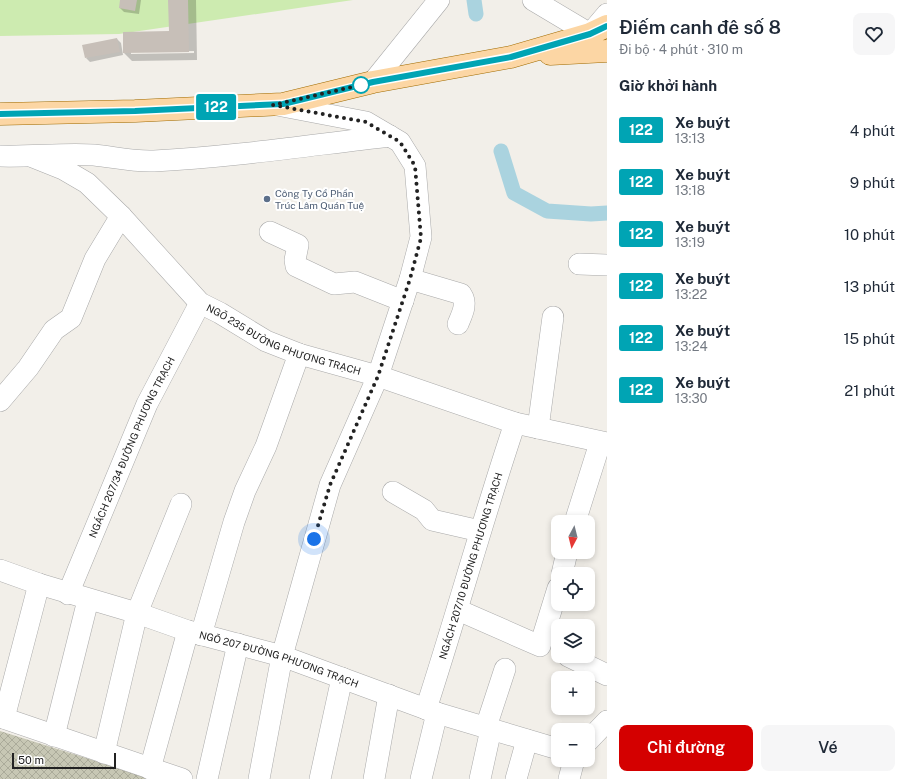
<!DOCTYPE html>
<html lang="vi">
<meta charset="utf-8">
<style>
:root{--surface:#fff;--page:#f6f6f7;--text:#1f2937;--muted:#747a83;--accent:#d40000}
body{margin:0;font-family:"Public Sans",sans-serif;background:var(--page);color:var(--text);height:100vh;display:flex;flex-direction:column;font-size:15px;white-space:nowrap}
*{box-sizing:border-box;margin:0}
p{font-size:13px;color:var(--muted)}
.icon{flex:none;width:22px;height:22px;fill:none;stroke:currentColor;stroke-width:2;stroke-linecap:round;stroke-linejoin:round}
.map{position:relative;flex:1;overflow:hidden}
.sheet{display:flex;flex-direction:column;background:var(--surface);width:300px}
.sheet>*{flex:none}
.badge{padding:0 8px;border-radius:3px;font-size:14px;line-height:26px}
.needle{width:26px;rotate:187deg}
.fabs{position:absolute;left:551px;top:515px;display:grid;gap:8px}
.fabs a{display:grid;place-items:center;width:44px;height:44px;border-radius:8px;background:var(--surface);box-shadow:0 2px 6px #0003;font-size:20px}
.scale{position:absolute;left:12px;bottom:10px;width:104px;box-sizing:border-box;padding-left:4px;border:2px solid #222;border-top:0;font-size:11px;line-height:14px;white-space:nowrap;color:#222;-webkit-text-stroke:3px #fff;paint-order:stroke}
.you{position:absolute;width:20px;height:20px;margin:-10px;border:3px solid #fff;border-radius:50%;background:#1a73e8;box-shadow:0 0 0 6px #1a73e833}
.map>.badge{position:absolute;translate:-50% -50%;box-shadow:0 0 0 2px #fff}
h2{padding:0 12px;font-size:15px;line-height:36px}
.round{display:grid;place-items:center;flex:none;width:42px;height:42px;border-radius:8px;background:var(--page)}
.summary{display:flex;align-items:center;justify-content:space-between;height:68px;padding:0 12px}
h1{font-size:19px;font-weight:600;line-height:30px}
.cta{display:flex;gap:8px;margin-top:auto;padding:8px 12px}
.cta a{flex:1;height:46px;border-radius:8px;background:var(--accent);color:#fff;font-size:16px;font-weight:600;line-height:46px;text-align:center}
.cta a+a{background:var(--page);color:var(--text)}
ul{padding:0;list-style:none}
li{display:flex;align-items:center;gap:12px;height:52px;padding:0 12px}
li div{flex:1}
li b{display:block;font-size:15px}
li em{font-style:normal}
li .badge{min-width:44px;font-weight:700;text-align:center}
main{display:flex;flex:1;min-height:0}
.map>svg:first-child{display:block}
</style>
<main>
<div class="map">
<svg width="607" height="779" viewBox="0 0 607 779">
<defs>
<pattern id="construction-cross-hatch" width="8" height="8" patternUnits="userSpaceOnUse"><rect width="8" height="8" fill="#c7c7b4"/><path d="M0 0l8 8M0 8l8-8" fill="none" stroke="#abab9a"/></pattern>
</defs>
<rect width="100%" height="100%" fill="#f2efe9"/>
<path fill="url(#construction-cross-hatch)" d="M0,731L153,779H0Z"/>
<path fill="#cdebb0" d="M0,0H353L119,34L0,36Z"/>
<path fill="#0003" fill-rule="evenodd" d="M121,0H141L139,14L124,12L120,8Z
M169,0H196L197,60L132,61L124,53L170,32ZM194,51V53L131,54V52Z
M117,39L121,43L123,55L90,62L86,58Z"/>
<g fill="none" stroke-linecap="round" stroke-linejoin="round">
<path stroke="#aad3df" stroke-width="15" d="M474,0L476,14
M501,151L514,193L547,211L591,214L607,213"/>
</g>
<path fill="#c7bfb8" d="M120,0H137L135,11L119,8Z
M168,0H188L189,52L123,53V32L169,31Z
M117,38L120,52L85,58L82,45Z"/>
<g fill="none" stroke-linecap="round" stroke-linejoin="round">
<defs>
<g id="minor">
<path d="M533,0L590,34L607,14"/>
<path d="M373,82L439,0"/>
<path d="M0,156C32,157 62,153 94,155C114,157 134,162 154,161C233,157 311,145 390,136"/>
<path id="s1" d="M33,157L63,169L87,183L121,216L200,303L220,313L266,341L299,354L378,376L515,423L607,443"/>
<path d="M270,232L298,245L295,260L296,266L334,284L355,282L403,301"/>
<path d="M579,264L607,265"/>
<path d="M410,279L461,294C468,304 462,314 458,324"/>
<path d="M0,401L28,368L54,330L71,318L95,259L121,216"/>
<path d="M538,428L553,317"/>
<path d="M393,492L424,510L432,520L480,531"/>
<path d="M575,522L600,443"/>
<path id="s2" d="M0,570L39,584L137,613L188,631L282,656L437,713L558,749"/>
<path d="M562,574L567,552"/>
<path id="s3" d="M68,594L147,404L200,303"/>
<path d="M458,610L540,646L558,588"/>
<path d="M201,635L234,522L245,491L266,446L299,354"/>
<path d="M568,656L607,675"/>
<path id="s4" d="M426,709C457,614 483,518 515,423"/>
<path d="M0,717L182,779"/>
<path d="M4,718L39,584"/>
<path d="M486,727L505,669"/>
<path d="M54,736L88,600"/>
<path d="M588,741L607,721"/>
<path d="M104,753L137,613L181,504"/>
<path d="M150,769L188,631"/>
<path d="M207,779L238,644"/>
<path d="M259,779L282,656L330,485L378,376L410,279L421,237L415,166L400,142L366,122L277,105"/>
<path d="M320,779L342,678"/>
<path d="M374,779L389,695"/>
<path d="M421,779L437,713"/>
<path d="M480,779L491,729"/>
<path d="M516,779L527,740"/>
<path d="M569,779L574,760"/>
</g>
<path id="major" d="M550,54L607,51
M0,114L135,111L283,104L373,82L511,57L590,34L607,26"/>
</defs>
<use href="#minor" stroke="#a9a9a9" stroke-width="22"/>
<use href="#major" stroke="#a06b00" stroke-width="23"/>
<use href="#minor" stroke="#fff" stroke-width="21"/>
<use href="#major" stroke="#fcd6a4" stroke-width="22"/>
</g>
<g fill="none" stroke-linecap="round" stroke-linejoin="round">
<defs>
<path id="line" d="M0,114L135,111L283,104L373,82L511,57L590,34L607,26"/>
</defs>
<use href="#line" stroke="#fff" stroke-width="9"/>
<use href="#line" stroke="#00a4b4" stroke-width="6"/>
<path stroke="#222" stroke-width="4" stroke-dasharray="0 7.2" d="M314,539L330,485L378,376L410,279L421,238L415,166L400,142L366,122L273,105L361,85"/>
</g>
<circle fill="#fff" stroke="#00a4b4" stroke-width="2" cx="361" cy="85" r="8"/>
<circle fill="#5c6f8a" stroke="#fff" stroke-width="1.5" cx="267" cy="199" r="4"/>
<g text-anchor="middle" stroke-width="4" stroke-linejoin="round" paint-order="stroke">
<g font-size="10" fill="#4e5e75" stroke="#fff" text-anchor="start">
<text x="275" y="197">Công Ty Cổ Phần<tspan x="275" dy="12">Trúc Lâm Quán Tuệ</tspan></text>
</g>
<g font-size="10" fill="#222" stroke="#fff">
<text dy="4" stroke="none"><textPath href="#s1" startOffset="317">NGÕ 235 ĐƯỜNG PHƯƠNG TRẠCH</textPath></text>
<text dy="4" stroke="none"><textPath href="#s3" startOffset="160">NGÁCH 207/34 ĐƯỜNG PHƯƠNG TRẠCH</textPath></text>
<text dy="4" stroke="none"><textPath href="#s4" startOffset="150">NGÁCH 207/10 ĐƯỜNG PHƯƠNG TRẠCH</textPath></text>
<text dy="4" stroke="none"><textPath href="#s2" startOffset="293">NGÕ 207 ĐƯỜNG PHƯƠNG TRẠCH</textPath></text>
</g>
</g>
</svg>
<div class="fabs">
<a><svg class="needle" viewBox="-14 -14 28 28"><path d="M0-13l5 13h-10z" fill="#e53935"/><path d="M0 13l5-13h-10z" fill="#747a83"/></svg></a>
<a><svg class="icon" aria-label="locate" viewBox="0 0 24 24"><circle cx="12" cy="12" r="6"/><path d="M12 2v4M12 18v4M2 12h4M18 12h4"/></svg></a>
<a><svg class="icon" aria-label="layers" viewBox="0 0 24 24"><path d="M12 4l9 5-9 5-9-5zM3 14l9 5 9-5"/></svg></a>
<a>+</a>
<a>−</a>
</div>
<div class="scale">50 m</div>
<div class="you" style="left:314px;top:539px"></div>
<b class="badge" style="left:216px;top:107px;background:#00a4b4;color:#fff">122</b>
</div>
<section class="sheet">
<div class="summary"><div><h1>Điếm canh đê số 8</h1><p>Đi bộ · 4 phút · 310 m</p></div><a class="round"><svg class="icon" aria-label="heart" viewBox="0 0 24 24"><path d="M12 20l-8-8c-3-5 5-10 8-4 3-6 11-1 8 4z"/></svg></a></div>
<h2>Giờ khởi hành</h2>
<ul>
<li><span class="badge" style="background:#00a4b4;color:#fff">122</span><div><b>Xe buýt</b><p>13:13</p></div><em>4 phút</em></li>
<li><span class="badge" style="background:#00a4b4;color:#fff">122</span><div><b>Xe buýt</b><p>13:18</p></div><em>9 phút</em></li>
<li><span class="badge" style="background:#00a4b4;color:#fff">122</span><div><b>Xe buýt</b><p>13:19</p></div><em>10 phút</em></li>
<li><span class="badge" style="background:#00a4b4;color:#fff">122</span><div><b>Xe buýt</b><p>13:22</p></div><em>13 phút</em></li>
<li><span class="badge" style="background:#00a4b4;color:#fff">122</span><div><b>Xe buýt</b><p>13:24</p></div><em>15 phút</em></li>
<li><span class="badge" style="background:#00a4b4;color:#fff">122</span><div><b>Xe buýt</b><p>13:30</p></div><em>21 phút</em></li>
</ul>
<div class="cta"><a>Chỉ đường</a><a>Vé</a></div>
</section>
</main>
